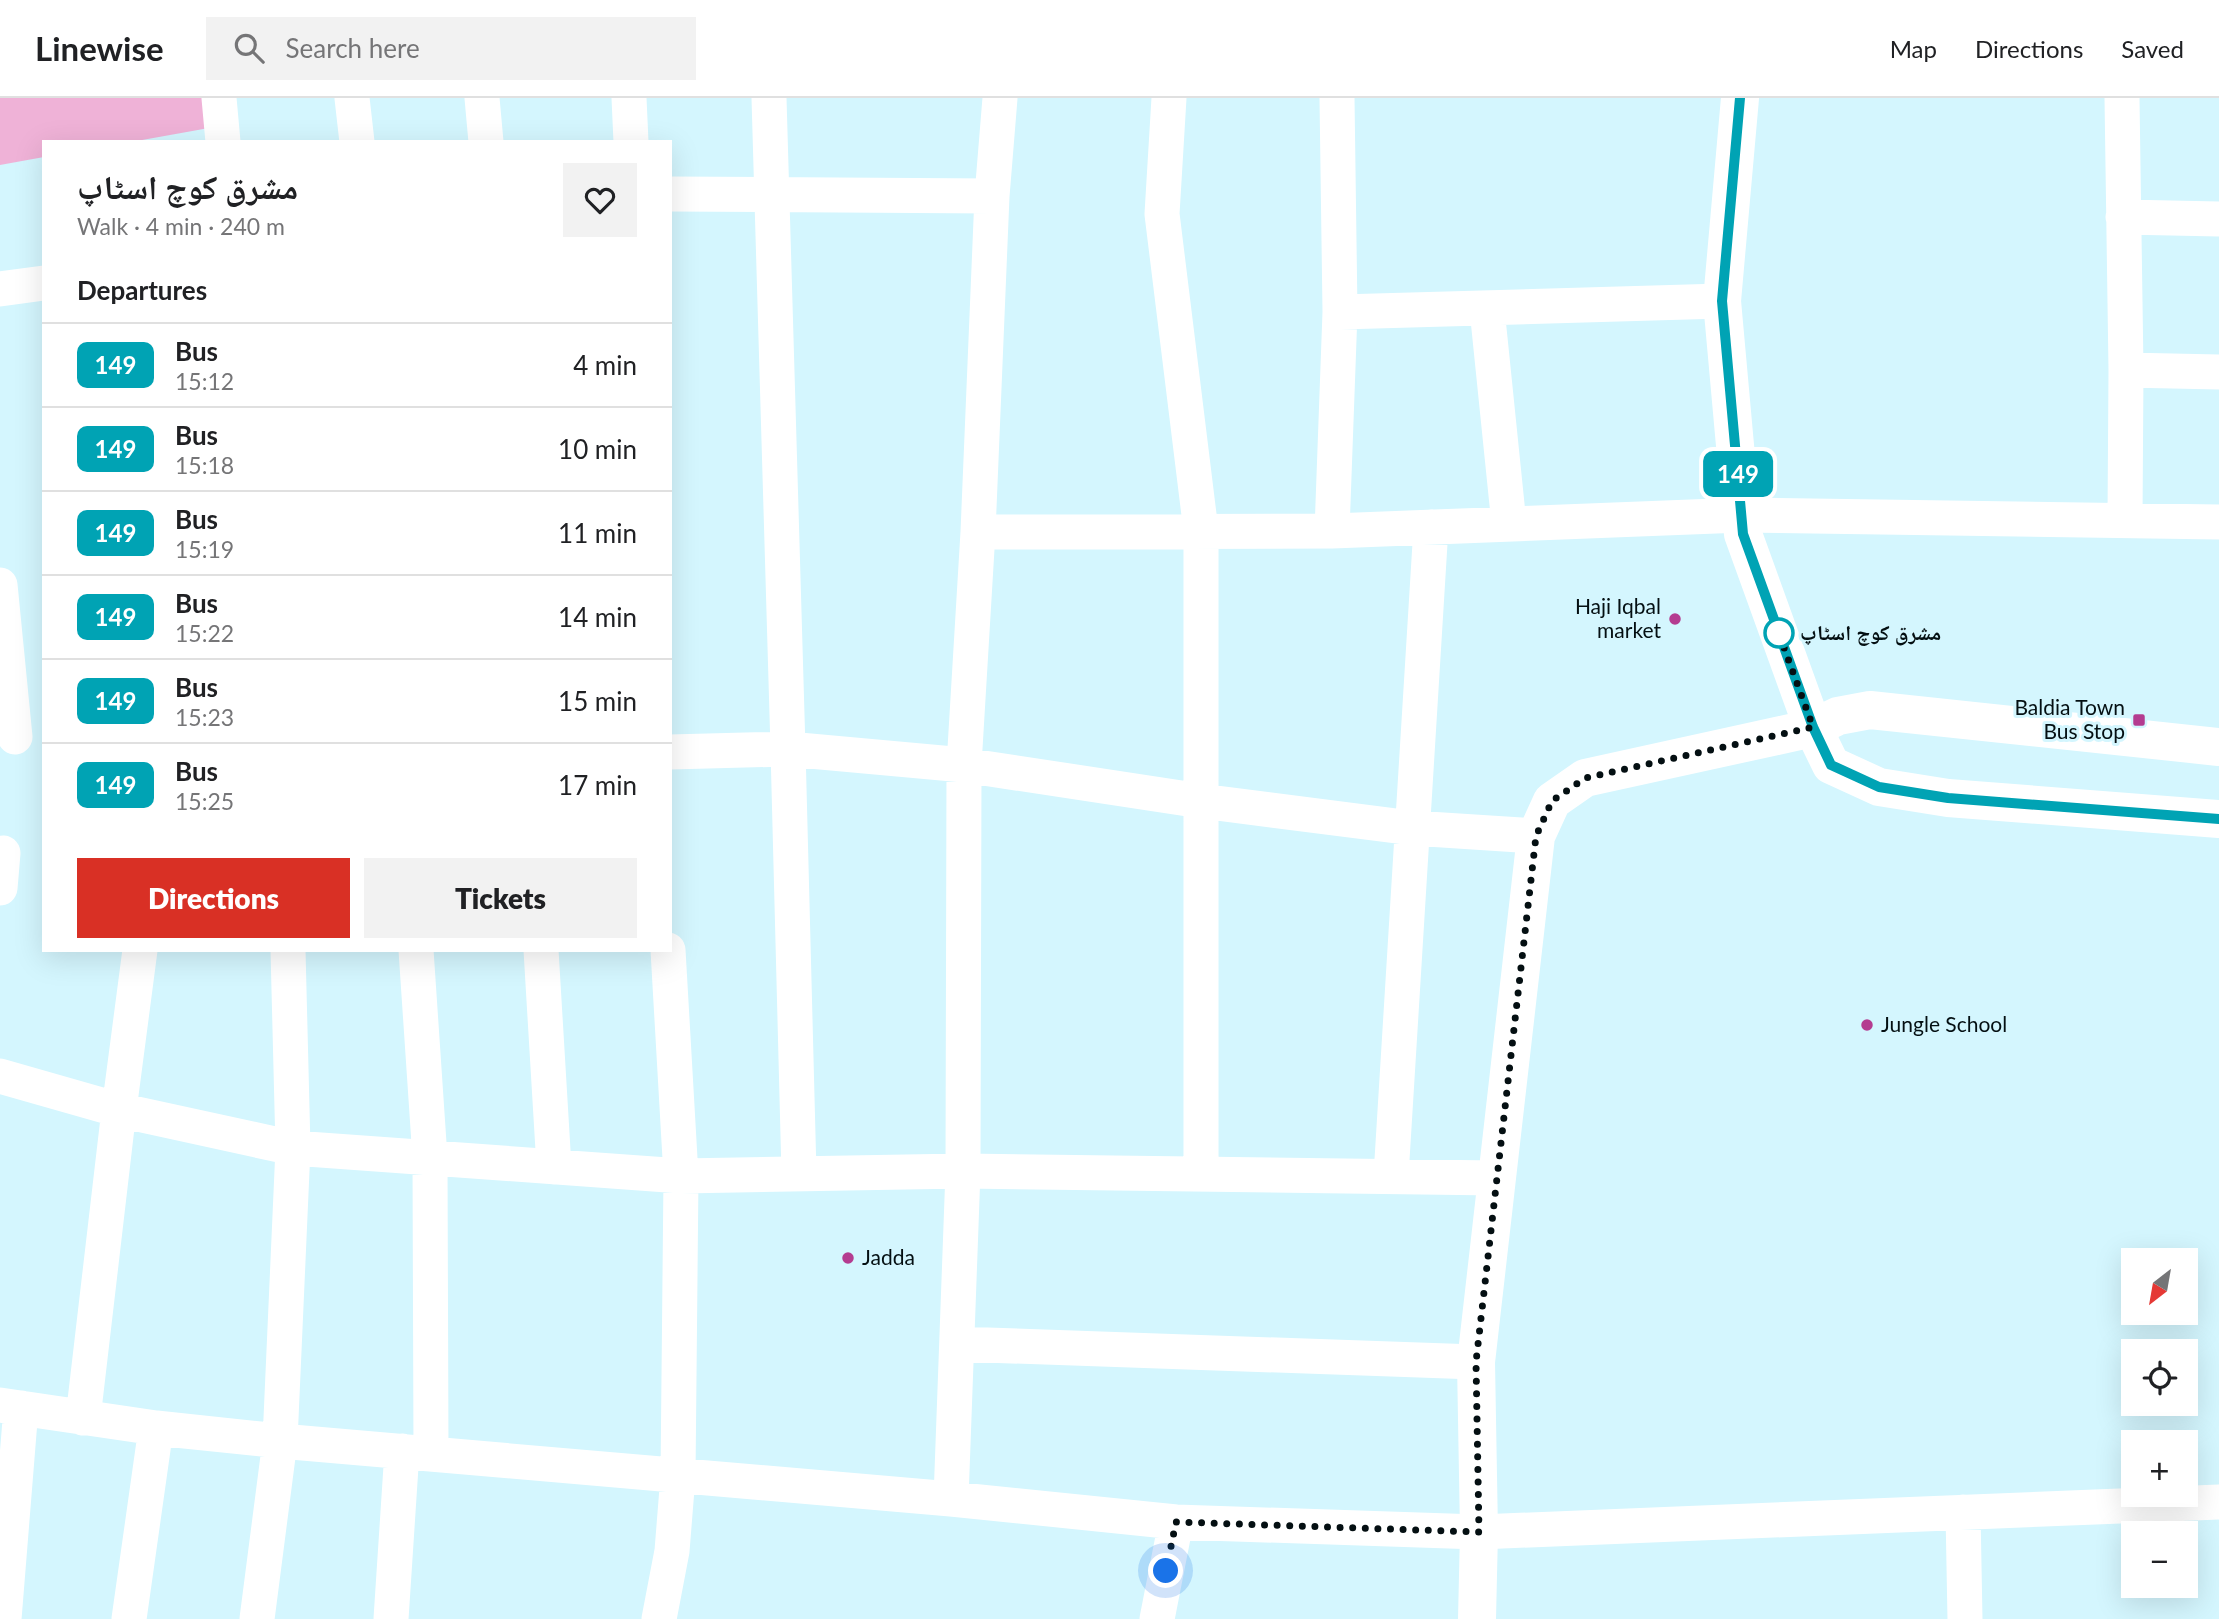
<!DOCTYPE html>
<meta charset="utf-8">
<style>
:root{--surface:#fff;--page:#f2f2f2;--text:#202124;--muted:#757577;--line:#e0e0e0;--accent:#d93025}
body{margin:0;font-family:Lato,"Noto Naskh Arabic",sans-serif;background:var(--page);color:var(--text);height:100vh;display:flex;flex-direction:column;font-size:26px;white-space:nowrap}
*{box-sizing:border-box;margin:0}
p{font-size:23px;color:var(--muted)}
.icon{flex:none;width:38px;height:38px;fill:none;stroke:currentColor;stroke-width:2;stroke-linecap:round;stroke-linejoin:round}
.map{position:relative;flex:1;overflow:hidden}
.drawer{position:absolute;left:42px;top:42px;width:630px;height:812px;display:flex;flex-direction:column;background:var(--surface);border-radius:0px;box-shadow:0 7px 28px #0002}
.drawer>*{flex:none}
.badge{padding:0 14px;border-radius:10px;font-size:24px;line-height:46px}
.needle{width:46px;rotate:211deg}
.tools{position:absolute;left:2121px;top:1150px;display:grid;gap:14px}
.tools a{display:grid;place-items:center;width:77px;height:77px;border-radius:0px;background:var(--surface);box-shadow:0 7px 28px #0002;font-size:35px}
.you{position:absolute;width:35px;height:35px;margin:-18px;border:5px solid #fff;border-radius:50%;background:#1a73e8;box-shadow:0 0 0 10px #1a73e833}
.map>.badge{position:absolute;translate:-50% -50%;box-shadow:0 0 0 4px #fff}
h2{padding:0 35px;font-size:26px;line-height:63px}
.round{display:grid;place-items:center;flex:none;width:74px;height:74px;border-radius:0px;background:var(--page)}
.overview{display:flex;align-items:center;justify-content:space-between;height:119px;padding:0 35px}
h1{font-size:33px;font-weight:800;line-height:52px}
.cta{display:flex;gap:14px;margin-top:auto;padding:14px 35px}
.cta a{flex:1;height:80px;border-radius:0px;background:var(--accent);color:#fff;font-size:28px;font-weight:800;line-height:80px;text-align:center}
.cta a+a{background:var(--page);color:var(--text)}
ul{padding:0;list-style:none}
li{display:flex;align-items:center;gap:21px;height:84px;padding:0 35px;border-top:2px solid var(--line)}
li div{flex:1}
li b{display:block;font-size:26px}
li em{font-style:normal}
li .badge{min-width:77px;font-weight:700;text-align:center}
header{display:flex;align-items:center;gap:42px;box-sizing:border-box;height:98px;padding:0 35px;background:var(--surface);border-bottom:2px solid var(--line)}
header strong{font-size:33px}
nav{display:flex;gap:38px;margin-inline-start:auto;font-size:24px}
.search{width:490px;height:63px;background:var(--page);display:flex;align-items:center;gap:18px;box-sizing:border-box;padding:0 24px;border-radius:0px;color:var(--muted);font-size:26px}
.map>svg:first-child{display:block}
</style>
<header>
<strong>Linewise</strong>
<div class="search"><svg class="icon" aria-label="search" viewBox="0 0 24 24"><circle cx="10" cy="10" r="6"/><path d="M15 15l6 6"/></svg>Search here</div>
<nav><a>Map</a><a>Directions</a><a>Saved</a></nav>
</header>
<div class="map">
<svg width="2219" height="1521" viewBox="0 0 2219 1521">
<rect width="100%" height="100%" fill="#d4f6fe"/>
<path fill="#efb2d7" d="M0,0H204L209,30L131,44H44V59L0,67Z"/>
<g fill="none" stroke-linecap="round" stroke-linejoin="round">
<path stroke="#fff" stroke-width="35" d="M219,0L223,44
M352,0L357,44
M482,0L486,44
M629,0L631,44
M769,0L788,651L799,1076
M1169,0L1162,116L1201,433V1076
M2122,0L2126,272L2125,421
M670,96L992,98
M2123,119L2219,121
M0,191L44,185
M1487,211L1509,426
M1340,214L1722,203
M2126,272L2219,274
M1332,433L1340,214L1337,0
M978,434L1332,433L1742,417L2219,424
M0,487L15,639
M670,654L788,651L964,667L1201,703L1412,730L1536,738
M0,790L3,755
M416,852L430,1060L431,1356
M541,852L554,1069
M0,978L119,1012L293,1050L681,1078L963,1073L1497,1080
M1391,1078L1431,429
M957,1246L1476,1264
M0,1307L156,1330L280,1343L951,1401L1176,1424L1479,1434L2219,1404
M83,1320L119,1012L140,852
M951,1401L963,1073L964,667L978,434L992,98L1000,0
M1963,1414L1965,1521
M4,1521L21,1310
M129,1521L156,1330
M257,1521L280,1343L293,1050L288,852
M391,1521L402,1353
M659,1521L672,1453L678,1378L681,1078L668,852
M1157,1521L1176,1424"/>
<path stroke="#fff" stroke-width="38" d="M1477,1521L1479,1434L1476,1264L1536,738L1552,703L1585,680L1813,630"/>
<path stroke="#fff" stroke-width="38" d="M1740,0L1722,203L1743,436L1813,630
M2219,649L1870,612L1838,618L1813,630L1831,667L1879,689L1948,700L2219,721"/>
</g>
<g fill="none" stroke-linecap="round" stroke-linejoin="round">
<defs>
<path id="line" d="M1740,0L1722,203L1743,436L1813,629L1831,667L1879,689L1948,700L2219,721"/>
</defs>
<use href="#line" stroke="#fff" stroke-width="16"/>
<use href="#line" stroke="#00a3b4" stroke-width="10"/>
<path stroke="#040f12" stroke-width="7" stroke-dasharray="0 12.6" d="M1166,1473L1176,1424L1479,1434L1476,1264L1536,738L1552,703L1585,680L1813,629L1778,533L1779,535"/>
</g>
<g fill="#b43c90" stroke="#d4f6fe" stroke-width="2.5">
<circle cx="1675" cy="521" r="7"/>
<rect x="2132" y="615" width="14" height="14" rx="3.5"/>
<circle cx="1867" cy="927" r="7"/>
<circle cx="848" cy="1160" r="7"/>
</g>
<circle fill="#fff" stroke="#00a3b4" stroke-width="3.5" cx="1779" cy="535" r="14"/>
<g text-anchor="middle" stroke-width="6" stroke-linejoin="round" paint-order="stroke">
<g font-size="21" fill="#040f12" stroke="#d4f6fe" text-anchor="end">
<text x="1661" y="516">Haji Iqbal<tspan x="1661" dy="24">market</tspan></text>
<text x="2125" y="617">Baldia Town<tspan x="2125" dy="24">Bus Stop</tspan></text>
<text x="1881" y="934" text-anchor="start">Jungle School</text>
<text x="862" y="1167" text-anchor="start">Jadda</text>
</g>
<g font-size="21" font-weight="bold" fill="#040f12" stroke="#d4f6fe" text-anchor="start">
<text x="1800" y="542">مشرق کوچ اسٹاپ</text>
</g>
</g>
</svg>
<div class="tools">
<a><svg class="needle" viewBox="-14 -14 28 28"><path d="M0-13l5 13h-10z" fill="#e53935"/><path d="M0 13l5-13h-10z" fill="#757577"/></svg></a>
<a><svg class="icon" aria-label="locate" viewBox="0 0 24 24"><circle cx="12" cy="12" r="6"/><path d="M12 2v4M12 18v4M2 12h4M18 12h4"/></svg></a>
<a>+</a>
<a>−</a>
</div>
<div class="you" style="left:1166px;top:1473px"></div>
<b class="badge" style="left:1738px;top:376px;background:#00a3b4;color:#fff">149</b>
<section class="drawer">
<div class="overview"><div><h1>مشرق کوچ اسٹاپ</h1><p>Walk · 4 min · 240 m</p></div><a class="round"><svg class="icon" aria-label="heart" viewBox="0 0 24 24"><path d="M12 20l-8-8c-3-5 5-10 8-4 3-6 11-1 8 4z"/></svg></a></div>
<h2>Departures</h2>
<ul>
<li><span class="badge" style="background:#00a3b4;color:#fff">149</span><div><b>Bus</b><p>15:12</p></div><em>4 min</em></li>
<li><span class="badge" style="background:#00a3b4;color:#fff">149</span><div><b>Bus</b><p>15:18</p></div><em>10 min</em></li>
<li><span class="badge" style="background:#00a3b4;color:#fff">149</span><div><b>Bus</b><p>15:19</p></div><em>11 min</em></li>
<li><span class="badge" style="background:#00a3b4;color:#fff">149</span><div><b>Bus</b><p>15:22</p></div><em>14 min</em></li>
<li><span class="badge" style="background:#00a3b4;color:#fff">149</span><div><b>Bus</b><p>15:23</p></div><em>15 min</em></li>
<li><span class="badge" style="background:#00a3b4;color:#fff">149</span><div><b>Bus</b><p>15:25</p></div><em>17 min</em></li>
</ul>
<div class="cta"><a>Directions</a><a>Tickets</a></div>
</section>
</div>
